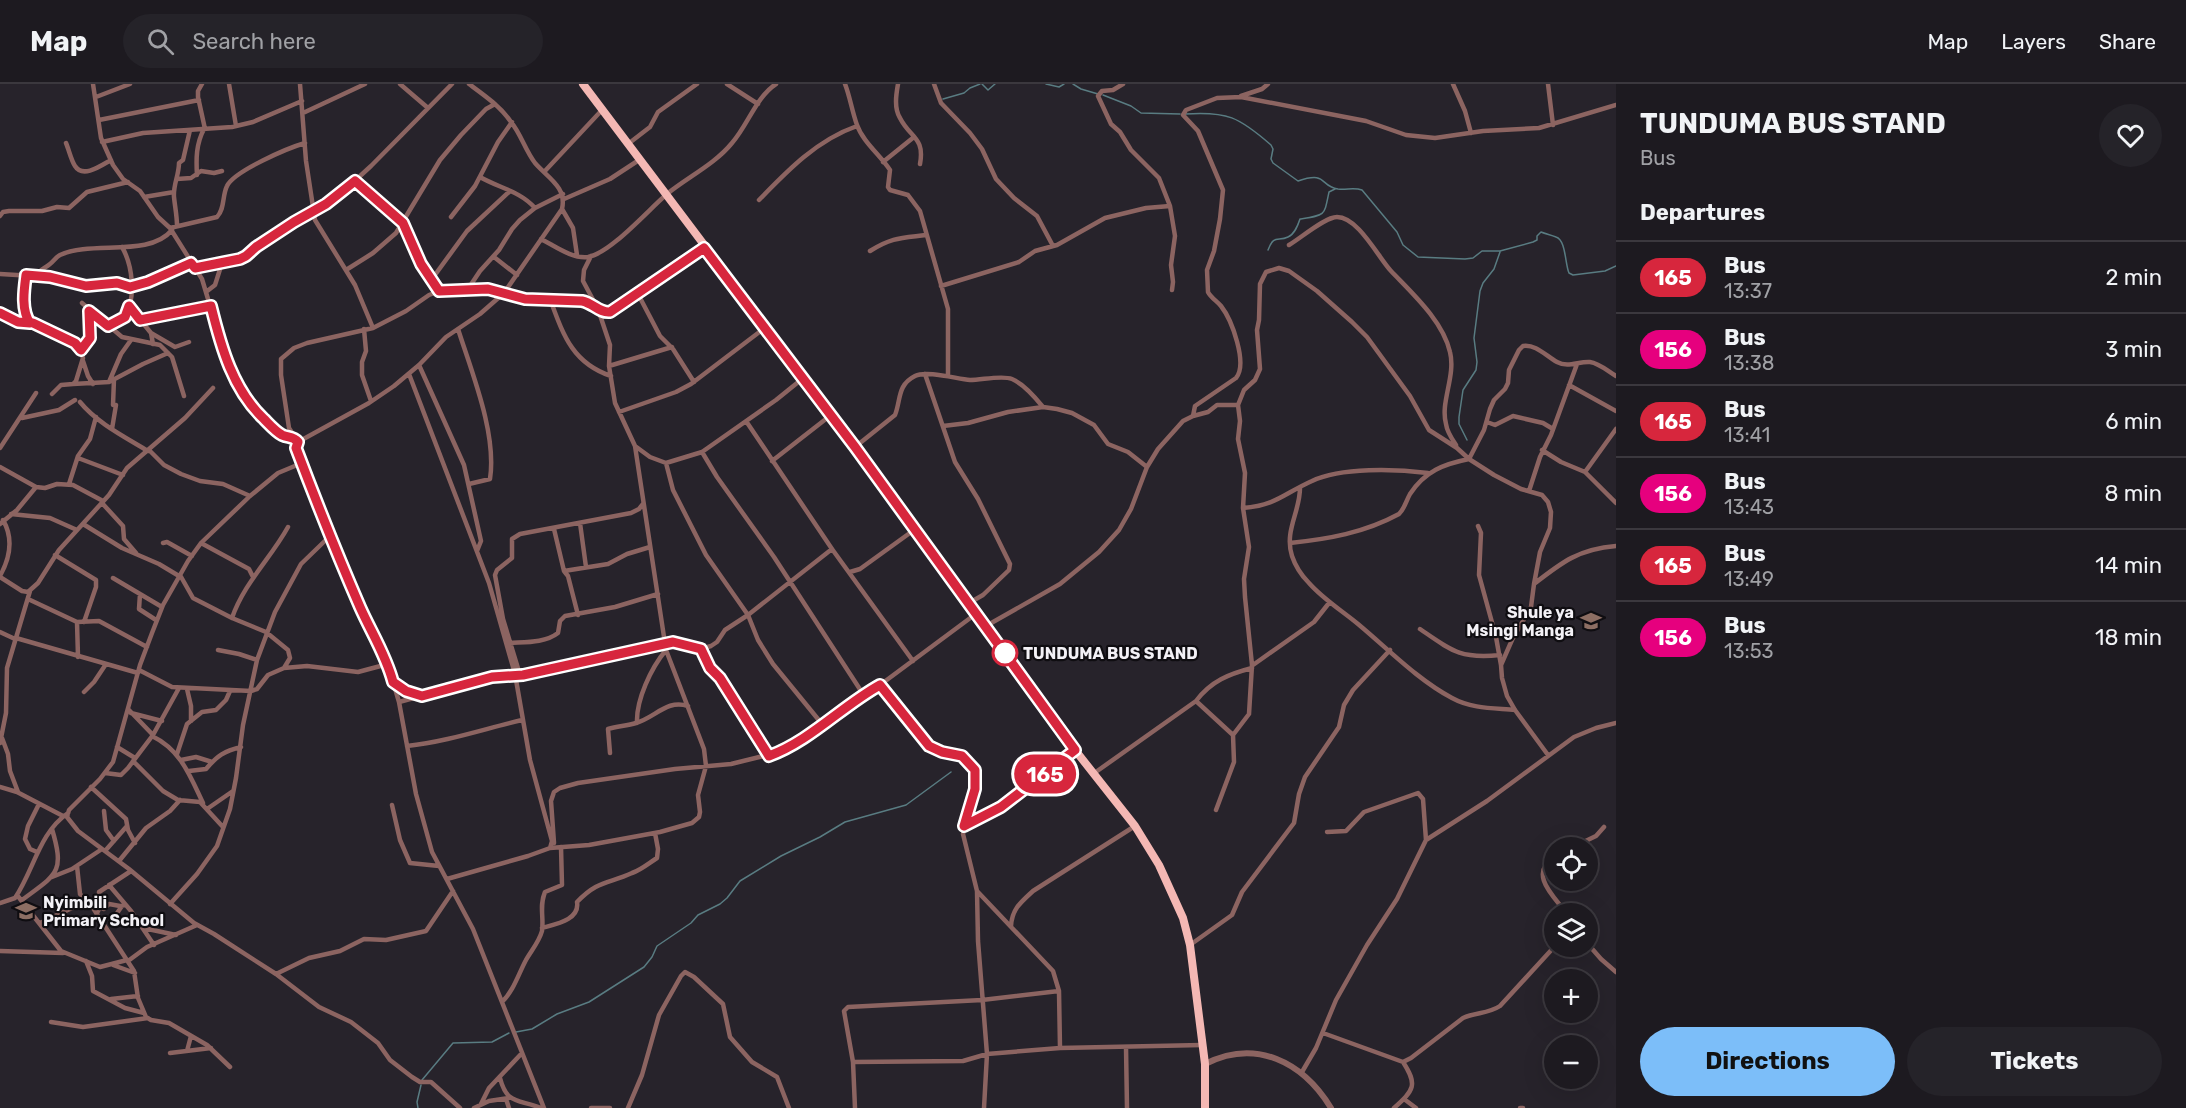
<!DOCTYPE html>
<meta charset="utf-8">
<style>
:root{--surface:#1d1a20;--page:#252329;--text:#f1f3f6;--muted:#a0a1a5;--line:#3b383e;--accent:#7cbef9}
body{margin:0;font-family:Rubik,sans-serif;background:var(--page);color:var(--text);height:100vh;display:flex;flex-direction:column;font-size:22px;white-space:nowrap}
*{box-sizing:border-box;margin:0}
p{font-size:20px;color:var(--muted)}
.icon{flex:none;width:33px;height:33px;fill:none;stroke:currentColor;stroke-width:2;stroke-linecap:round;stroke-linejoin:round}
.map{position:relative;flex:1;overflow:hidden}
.panel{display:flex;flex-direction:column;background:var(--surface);width:570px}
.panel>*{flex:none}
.badge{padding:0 12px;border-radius:20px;font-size:21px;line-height:39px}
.buttons{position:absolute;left:1544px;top:753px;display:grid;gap:12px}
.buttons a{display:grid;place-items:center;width:54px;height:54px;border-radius:50%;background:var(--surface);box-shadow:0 6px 24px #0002,0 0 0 2px var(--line);font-size:30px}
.map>.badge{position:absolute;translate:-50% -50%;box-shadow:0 0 0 3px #fff}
h2{padding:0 24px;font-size:22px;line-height:54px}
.round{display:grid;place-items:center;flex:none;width:63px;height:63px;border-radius:32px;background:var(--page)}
.summary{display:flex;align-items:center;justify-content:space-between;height:102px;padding:0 24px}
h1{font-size:28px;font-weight:700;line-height:45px}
.action{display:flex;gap:12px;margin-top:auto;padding:12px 24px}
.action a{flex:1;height:69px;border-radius:36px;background:var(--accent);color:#111;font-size:24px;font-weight:700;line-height:69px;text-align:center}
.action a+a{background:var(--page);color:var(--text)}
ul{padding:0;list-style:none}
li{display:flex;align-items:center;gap:18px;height:72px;padding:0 24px;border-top:2px solid var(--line)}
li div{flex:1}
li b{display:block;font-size:22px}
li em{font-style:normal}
li .badge{min-width:66px;font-weight:700;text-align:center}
header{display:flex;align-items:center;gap:36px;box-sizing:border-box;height:84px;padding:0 30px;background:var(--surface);border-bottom:2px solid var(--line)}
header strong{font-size:28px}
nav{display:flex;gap:33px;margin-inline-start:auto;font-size:21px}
.search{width:420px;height:54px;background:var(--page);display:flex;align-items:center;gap:15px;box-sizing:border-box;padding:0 21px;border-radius:33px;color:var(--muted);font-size:22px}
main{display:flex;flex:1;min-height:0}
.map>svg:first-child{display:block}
</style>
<header>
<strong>Map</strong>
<div class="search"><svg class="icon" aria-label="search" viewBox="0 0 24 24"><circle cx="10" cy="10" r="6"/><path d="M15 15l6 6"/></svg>Search here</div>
<nav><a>Map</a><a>Layers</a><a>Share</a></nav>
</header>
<main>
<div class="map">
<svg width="1616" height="1024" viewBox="0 0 1616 1024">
<rect width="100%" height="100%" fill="#27232b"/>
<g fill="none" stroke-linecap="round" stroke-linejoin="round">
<path stroke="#597c82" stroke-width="1.5" d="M982,0L988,6L995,0
M1046,0L1059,3L1064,0
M1073,0L1081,5L1098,10
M1103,11L1131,22L1141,29L1180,30
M943,15L964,9L970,4L980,0
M1185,30C1227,27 1239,33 1271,61L1273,65L1271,75L1273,79L1298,97C1328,87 1319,102 1338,105C1347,106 1354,103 1362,106L1397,148L1403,161L1418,173L1465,175L1473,174L1482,167H1500L1533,158L1537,156V152L1541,148C1546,150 1551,151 1556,153C1566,156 1565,180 1569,189L1573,191L1605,187L1616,182
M1268,166C1274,150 1278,158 1288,153C1295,150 1298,141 1300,135C1326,131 1324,132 1329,108L1335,105
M1467,356L1459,340V333L1463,306L1476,286L1477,278L1474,254L1480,207L1483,199L1494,185L1500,168
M516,948L532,945L557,930L589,918L644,883L652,873L657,862L691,839L698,831L720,820L727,814L740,797L781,772L820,753L845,738L906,721L951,688
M422,996L453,959L492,958L509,949
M418,1024L417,1018L421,1001"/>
<path stroke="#8c6461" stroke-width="4.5" d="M93,0L101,54L113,81L123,95L140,107L158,133L170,144L202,195L223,265L242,310L251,323L280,349L294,353
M202,0L198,7V13L205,45
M229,0L236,42
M300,0L306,77L315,136L355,201L373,244
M400,0L428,24
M469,0C484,11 500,22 511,38C521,50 525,66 535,79C548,94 567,103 562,125L504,209L480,230L446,253L419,281L394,302L369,319L298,358L296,361L315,415L350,500L389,584L399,618L416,710L432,768L473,845L544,1024
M727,0L758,20
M845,0C850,13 852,27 857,41C863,58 880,71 890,86L888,103L890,106L908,111L920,127L948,225V292
M898,0C896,11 894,24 900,34C910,54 925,53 920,80
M934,0L941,19L970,49L982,65L996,95L1014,114L1037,132L1053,162
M1123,0L1113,6L1102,7L1098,12L1111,40L1120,48L1131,66L1159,94L1170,122L1175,152L1171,181L1173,198L1172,206
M1453,0L1465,27L1471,49
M1548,0L1553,41
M1241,12L1262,5L1268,0
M96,13L130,0
M303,29L365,0
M99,36L199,16
M102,58L143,49L232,43L253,38L302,17
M66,59C69,66 71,76 75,82C83,95 102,81 111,76
M628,60L650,43L658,28L697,0
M883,78L914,53
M544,88L602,26
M197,91C196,75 196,60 204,45
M480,93C499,104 520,107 535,124
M177,95L191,94L201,87L214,89L222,87
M355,97L403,139L421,180L439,207
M144,113L174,108
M564,115L610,95L639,76
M759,116C788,86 817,56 857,42
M562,125L573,144L577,171
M0,132L3,128L9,127H42L57,123L69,124L87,108L128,98
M451,133L475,102L498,58L512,38
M177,142C177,132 175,123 174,113C173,101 179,91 179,79L183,76L190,46
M170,144L217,133C225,125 222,112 227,102C234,87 288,64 305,59
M541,155C555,162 572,175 588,173C611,169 649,125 667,110C688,93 715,80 732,59C748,41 756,13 776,0
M1289,161C1301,154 1325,133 1337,133C1358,133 1378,173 1391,187C1412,209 1443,237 1450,268C1456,292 1440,318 1446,340C1447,348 1452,355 1456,361
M870,167C892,153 902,154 926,151
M591,172L584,186L583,197L598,225L610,261L609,282L615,319L635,362L650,373L666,379L702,368L776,316L802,295
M494,173L517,191
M195,184L246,172L256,163L294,137L326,120L347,104L371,82L452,0
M346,186L373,169L396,149L440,76L461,51L486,25L495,20
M0,190L50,193L86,202L117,199L130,203L149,198L191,179
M26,191C24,206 21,226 30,239
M36,192C40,185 44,185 50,180C54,177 56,173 60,171C92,156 149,174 172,146
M432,195L467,147L510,107
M941,202L1019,178L1035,167L1057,161L1105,134L1146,124L1170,122
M468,205L480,187L499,166L512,145L520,136L535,124L563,110
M206,208L215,201L222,179
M638,210L660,252L673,265L694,298
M550,215C563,250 572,279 611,292
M82,219L122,253L160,261L172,273L184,312
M129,222L151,249L153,260
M0,229L18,238L39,240L78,262L83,274L76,297L73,300L61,301L52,310
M140,236L211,222
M108,242L125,233C136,214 133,182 122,163
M364,245L366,267L362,278V291L371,317
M458,245C472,289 497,350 490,395L469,400
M151,249L175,263L189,258
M81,266L90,254L89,227
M83,277L88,292L93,300
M419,281L464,381L481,457L477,467
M609,282L672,263
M409,290L489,499L515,590L530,676L552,757L550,764L528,772L447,795
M925,290L955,378L978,415L1010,480L1009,486L983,511L969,519
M109,298L121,270L131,256
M73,300L109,298L143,280L168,269
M1569,301L1616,327
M80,318C97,339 125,353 148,367
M113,321L114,295
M619,328L676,308L691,300L766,243
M1193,332L1195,322L1236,294C1248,280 1232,236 1221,222C1217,217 1211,214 1208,208L1207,186L1214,167L1220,135L1223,106L1198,47L1183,31L1186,26L1217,14L1241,13L1366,37L1406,51L1435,54L1483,47L1539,44L1616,21
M22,334L59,326L75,316
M746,337L832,465L913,577
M1487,338L1495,341L1513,332L1543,339L1553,345
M943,342L968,339L1008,328L1043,323L1057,325L1072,329L1094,341L1108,360L1128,368L1147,383
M112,345L116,321
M298,358L289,344L281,291V275L294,264L307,259L373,244L406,227L429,211L442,206L488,205L525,215L582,217L593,221L602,227L611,228L704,164
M855,363L895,331C901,316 897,301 915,292C927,286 957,295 970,296C982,296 1002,291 1012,295C1024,300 1035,313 1043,323
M0,364L36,309
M149,366L164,381L181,390L200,397L223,400L250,412
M1542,366L1561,378L1585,388L1616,419
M702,368L717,393L774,473L863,610
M78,374L123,391
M772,377L831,331
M302,379L278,389L250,412L201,459L188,477L163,521L152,549L140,581L113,678L100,695L69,726L67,733L78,747L129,785L194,839L214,850L276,890L319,923L351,938L378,959L390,976L412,993L420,998H431L460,1024
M666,379L673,406L706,471L748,531L758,556L773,580L822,640
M0,383L36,403L45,404L57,400L73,401L103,417
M1585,388L1616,345
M69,400L78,372L90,355L96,333
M1300,404C1300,428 1284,447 1292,472C1295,481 1302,492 1309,499C1323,515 1341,526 1358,540C1388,565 1418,596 1452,614C1472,625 1494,624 1515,626
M1529,407L1540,373L1551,351L1577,280
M102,419L123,442L124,455L136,469
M1243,424C1277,421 1283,410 1312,397C1341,383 1396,385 1428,389
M11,430L50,434L77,446
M580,439L586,483
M0,440L17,426L36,403
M83,440L122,464L159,480L179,492
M1478,442L1481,449L1479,491L1496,553L1501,581
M554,445L564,487L568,492L578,531
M163,459L167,458L192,472
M201,459L249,485L253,493
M1290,459C1328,455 1364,449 1399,430C1405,424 1406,417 1410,410C1425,387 1444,380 1469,375L1484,346L1490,325L1494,316L1505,305L1508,299L1509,286L1519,266L1523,262C1536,260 1546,272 1557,278C1568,284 1579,277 1590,278C1599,279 1609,288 1616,292
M55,471L96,496V503L84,538
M564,487L608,480L627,470L650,463
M850,488L860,485L914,446
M180,491L193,514L232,534L266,548L288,566L290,574L284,584
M0,492C10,474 14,455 3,436
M0,493L22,507L28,508L38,499L59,466L109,411L127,384L185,334L213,304
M113,494L162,523
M140,510L139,525L156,536
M28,515L77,538L99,537L147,563
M232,534C244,499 271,474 288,443
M77,538L78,573
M986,542L1060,500L1099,468L1119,446L1131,425L1147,383L1158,365L1183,337L1193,332L1208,328L1217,321H1238L1244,306L1255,296L1260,285L1257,246L1259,236L1260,200L1266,188L1279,184L1289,187L1317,207L1352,238L1367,253L1410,312L1429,346L1457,364L1469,375L1494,391L1521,405L1542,411L1548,418L1551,428L1550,444L1540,468L1534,500
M1420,545C1452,567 1460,575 1500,571
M0,548L15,555
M16,554L138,589
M510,559C526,558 545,559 558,549L560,537L565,532L615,523L658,510
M701,565L710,584L720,594L769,672
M218,566L239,570L257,576
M1253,581L1314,538L1329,519
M139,586L172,603L251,607L257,605L268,591L284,584L307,582L358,588L388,580
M520,591L503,535L495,491L497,486L512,474V455L520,450L631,429L639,425L643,420
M395,599L406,607L422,612
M880,601L929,662L942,668L962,672L975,686V705L963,750L977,807L978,857L987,970L984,1024
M187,605L191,622V637
M84,608L94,598L106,580
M1196,617L1233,651
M399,618L492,593L523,591L665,559L677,558L701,565L711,562L717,558L725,546L748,531L832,465
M128,625L153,651
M131,629L162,637
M637,639C636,616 651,584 666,566
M152,652C181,666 190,692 203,719
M2,654L8,670L10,687L18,708
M0,659L6,629L7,584L30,507
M407,662C446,658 484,645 522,636
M117,663L135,674
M610,669L608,645C618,642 627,642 636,639C656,633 667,615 688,622
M177,670L187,640L202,628L216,626L226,616L230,607
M1548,671L1515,626L1507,612L1502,594L1501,581L1512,556L1531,523L1534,500C1562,478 1579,465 1616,462
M181,676L196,673L212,678
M133,677L163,707L178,716L200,718L223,743
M189,687L206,685C217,672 224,667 241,663
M105,689L121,691L128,684L153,651L179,604
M1093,690L1196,617C1211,597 1229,590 1252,584
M0,703L17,708L63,732
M91,703L126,735L128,746L135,759
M392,721L400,756L410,779L439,782
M207,725L233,707
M1216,726L1234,678L1233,651L1249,630L1252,581L1245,513L1244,495L1249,463L1243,424L1245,389L1238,355L1240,337L1238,321
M104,727L106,746L114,757
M965,742L1001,723L1075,666
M1327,748L1346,747L1364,728L1418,709L1423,715L1426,756
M554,759L551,717L554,708L560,704L578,699L675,685L731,680L780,668L880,601L977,529
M550,764L589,761L660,748L692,739L699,733L700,728L698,711L706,682L704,665L666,566L635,362
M1571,764L1596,752L1604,743
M105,767L127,742
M37,768L30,765L25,755L28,742L39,720
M1554,773C1527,791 1556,814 1567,830
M119,777L146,744L170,727L180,716
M77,782L80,810L93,824L134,887L138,914L146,933L151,936L169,939L207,961L230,983
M52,793L72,785L102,765
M109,801L131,827L154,861
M977,807L1053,887L1059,907L1060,964L1202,961
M17,811L61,867L100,883L127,876
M22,816C57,790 65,789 52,745
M0,819L15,814C34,786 39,749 68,729
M170,820L197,790L217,762L230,725L236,694L243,641L257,576L275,528L301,480L331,451
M100,823L104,825L109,820L120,822L125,821
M97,829L100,823L99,808L131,787
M115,832L122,822
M40,839L87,817
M1011,842C1012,825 1021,818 1033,807L1135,742
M143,844L176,851
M542,844C556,840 580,836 577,818C598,796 608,800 632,789C641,786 649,779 657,774L658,765L655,749
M1587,859L1601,875L1616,888
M1190,861L1232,831L1242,808L1294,739L1299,710L1305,693L1339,643L1344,621L1353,606L1390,566
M0,867L63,869
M86,877L92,892L93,907L125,924L144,929
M128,877L147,863L197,841
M113,881L135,889
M276,890L309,874L340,867L364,855L386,856L426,847L453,807
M111,915L138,912
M502,918C514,906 518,891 526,876C531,867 539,858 542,847C544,833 539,822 545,808L562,801L561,763
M51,938L83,943L148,934
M1323,949L1403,978L1411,974L1463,934C1476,928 1488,930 1500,922L1555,862
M1126,963L1127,1024
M187,967L191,952
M170,969L211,964
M853,978L963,977L987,970L1060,964
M1302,988L1316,964L1336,916L1367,861L1397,815L1426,756L1487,717L1574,653L1596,644L1616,639
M500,994C507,1021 518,1015 541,1024
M506,1015L509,1024
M1404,1015L1416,1024
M481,1020L489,1004L522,969
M474,1024L489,1017L509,1014
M591,1024H610
M628,1024L642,991L659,931L681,892L685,888L694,893L723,920L730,953L752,978L777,993L789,1024
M855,1024L853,978L844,927L848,923L982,916L1059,907
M1394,1024C1414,1006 1418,1001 1403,978
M1520,1024H1523"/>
<path stroke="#8c6461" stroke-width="6" d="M1205,980C1256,954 1303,978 1331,1024"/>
<path stroke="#f4b8b4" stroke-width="8" d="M583,0L766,243L802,295L855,363L1075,666L1135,742L1159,781L1183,834L1190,861L1205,980V1024"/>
</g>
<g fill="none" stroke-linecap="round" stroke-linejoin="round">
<defs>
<path id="line" d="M0,229L18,238L30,239C21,226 24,206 26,191L50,193L86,202L117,199L130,203L148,198L191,179L195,184L240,175L246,172L256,163L294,138L326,120L355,97L403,139L421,180L439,207L488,205L525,215L582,217C593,219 599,229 610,228L704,164L855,363L1075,666L1001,723L964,742L975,705V686L962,672L942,668L929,662L880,601C842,622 810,657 769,672L720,594L710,584L701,565L673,558L523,591L492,593L422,612L406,607L393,598C386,571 371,548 360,523C337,470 316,417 296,364L298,358C293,352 288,354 282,351C275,347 269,340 264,335C233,306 221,263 211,222L140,236L129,222L125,233L108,242L89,227L90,254L81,266L75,259L33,239"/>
</defs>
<use href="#line" stroke="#fff" stroke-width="14"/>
<use href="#line" stroke="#d7263d" stroke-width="9"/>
</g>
<defs>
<symbol id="school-bare" viewBox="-9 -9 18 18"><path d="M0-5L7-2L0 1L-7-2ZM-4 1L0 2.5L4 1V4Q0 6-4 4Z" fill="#8d6e63" stroke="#0f0d11" stroke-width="2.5" paint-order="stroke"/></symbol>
</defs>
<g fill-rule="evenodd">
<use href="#school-bare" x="1576" y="522" width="30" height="30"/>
<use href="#school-bare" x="11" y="812" width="30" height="30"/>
</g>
<circle fill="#fff" stroke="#d7263d" stroke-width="3" cx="1005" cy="569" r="12"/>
<g text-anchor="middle" stroke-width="4.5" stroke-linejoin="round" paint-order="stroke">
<g font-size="16" font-weight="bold" fill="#f3f1f6" stroke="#0f0d11" text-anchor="end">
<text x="1574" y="534">Shule ya<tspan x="1574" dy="18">Msingi Manga</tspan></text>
<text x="43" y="824" text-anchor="start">Nyimbili<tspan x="43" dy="18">Primary School</tspan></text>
</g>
<g font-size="16" font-weight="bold" fill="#f3f1f6" stroke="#0f0d11" text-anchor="start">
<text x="1023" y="575">TUNDUMA BUS STAND</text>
</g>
</g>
</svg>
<div class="buttons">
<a><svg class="icon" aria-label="locate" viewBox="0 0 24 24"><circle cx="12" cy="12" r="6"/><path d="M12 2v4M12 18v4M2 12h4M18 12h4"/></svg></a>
<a><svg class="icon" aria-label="layers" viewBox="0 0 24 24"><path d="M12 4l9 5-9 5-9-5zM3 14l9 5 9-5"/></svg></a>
<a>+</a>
<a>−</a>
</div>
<b class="badge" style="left:1045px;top:690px;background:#d7263d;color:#fff">165</b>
</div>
<section class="panel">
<div class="summary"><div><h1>TUNDUMA BUS STAND</h1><p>Bus</p></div><a class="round"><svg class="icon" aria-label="heart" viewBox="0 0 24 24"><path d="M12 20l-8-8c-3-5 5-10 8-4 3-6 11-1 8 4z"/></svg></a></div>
<h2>Departures</h2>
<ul>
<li><span class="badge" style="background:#d7263d;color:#fff">165</span><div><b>Bus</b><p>13:37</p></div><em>2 min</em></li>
<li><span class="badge" style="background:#e6007e;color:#fff">156</span><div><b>Bus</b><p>13:38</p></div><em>3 min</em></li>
<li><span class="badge" style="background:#d7263d;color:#fff">165</span><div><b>Bus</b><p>13:41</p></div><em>6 min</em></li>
<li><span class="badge" style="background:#e6007e;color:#fff">156</span><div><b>Bus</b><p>13:43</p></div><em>8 min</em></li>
<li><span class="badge" style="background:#d7263d;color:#fff">165</span><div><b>Bus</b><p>13:49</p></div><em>14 min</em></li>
<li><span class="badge" style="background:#e6007e;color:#fff">156</span><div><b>Bus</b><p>13:53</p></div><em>18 min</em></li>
</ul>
<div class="action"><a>Directions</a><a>Tickets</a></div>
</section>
</main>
